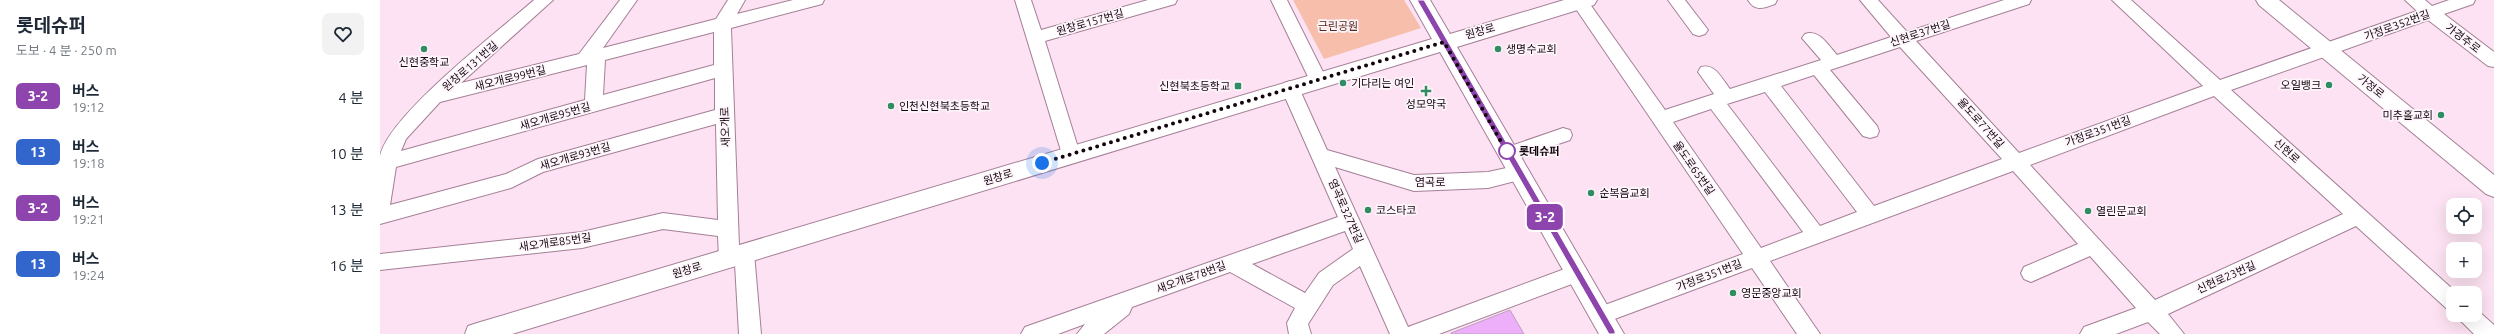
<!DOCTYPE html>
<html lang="ko">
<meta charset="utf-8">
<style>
:root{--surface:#fff;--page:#f2f2f3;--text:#1f2937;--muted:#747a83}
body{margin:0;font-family:Ubuntu,"Noto Sans KR",sans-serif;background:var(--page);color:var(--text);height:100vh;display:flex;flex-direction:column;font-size:15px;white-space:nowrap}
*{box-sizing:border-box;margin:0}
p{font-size:13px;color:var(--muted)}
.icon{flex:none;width:22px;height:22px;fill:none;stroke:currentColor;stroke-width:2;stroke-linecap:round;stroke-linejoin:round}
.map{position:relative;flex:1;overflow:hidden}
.sheet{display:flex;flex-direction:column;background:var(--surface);width:380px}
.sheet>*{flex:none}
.badge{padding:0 8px;border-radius:6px;font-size:14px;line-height:26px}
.controls{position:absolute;left:2066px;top:198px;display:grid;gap:8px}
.controls a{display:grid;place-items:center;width:36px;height:36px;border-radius:8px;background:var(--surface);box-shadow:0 4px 16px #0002;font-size:20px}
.you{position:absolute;width:20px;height:20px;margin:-10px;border:3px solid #fff;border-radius:50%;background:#1a73e8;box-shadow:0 0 0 6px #1a73e833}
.map>.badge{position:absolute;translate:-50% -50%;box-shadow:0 0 0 2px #fff}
.round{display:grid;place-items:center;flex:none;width:42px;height:42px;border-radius:8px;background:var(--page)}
.headline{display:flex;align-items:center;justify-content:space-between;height:68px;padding:0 16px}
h1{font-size:19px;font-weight:700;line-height:30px}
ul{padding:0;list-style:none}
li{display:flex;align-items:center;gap:12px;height:56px;padding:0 16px}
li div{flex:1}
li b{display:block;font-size:15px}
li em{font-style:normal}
li .badge{min-width:44px;font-weight:700;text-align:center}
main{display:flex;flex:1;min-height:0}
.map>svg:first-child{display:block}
</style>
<main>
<section class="sheet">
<div class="headline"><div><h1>롯데슈퍼</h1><p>도보 · 4 분 · 250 m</p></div><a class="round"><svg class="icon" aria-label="heart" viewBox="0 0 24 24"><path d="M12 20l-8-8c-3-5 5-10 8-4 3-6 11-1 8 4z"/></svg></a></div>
<ul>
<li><span class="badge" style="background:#8e44ad;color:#fff">3-2</span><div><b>버스</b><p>19:12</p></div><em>4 분</em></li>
<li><span class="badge" style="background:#36c;color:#fff">13</span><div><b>버스</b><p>19:18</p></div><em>10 분</em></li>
<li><span class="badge" style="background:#8e44ad;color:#fff">3-2</span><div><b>버스</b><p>19:21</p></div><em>13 분</em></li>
<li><span class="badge" style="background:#36c;color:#fff">13</span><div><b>버스</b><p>19:24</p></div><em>16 분</em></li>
</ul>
</section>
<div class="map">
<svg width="2114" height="334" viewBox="0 0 2114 334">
<rect width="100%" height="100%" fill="#fce2f2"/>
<path fill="#f7bfab" d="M913,0H1024L1041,28L944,59Z"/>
<path fill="#edaffa" stroke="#bb9fc1" d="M1130,310L1144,334H1071V333Z"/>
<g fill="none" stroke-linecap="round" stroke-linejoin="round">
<defs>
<path id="street" d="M154,0H173L81,83L199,54L240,0H257L223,48L336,19L348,0H365L357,14L413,0H444L442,4L351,28L359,246L364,245L371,247L374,253L381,334H359L355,264L349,266L342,264L339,258L338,236L283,229L202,248L0,270V254L202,232L283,213L338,220L336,124L163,172L131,188L0,224C0,202 0,178 0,157C6,117 121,29 154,0ZM334,32V65L223,95L225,60ZM207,65L205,100L21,151L26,139L60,102ZM335,78V110L158,159L126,174L10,205L16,167Z
M635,0H651L661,30L768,0H797L795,4L665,41L700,154L698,159L691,161L684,159L682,154Z
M891,0H907L947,80L944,85L938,87L932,85Z
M1193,0H1207L1285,110L1334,94L1318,72L1321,67C1335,63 1342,79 1350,89L1441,60L1422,38L1425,34C1439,29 1448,45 1457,55L1511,37L1480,0H1498L1527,32L1624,0H1651L1649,4L1536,41L1639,153L1823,86L1732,0H1751L1840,80L2037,11L2025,0H2045L2052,6L2069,0H2095L2093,4L2064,14L2114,52V67L2108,66L2048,20L1851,90L2077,293H2073V311L2066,308L1976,226L1788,314L1804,334H1780L1768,322L1736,334H1700L1704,327L1756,308L1710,256L1651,282L1644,279L1641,273L1644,267L1698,244L1633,171L1390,261L1440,334H1417L1372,268L1221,324L1214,321L1211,315L1214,309L1363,254L1194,6ZM1520,47L1622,159L1494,206L1401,86L1434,75L1483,136L1490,138L1497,136L1499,131L1497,126L1450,70ZM1385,92L1477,212L1440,226L1347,104ZM1834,96L1963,214L1775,300L1650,165ZM1331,109L1423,232L1381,248L1293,122Z
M1288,0H1305L1325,26L1328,30L1325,34L1319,36L1313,34Z
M1368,0H1397L1395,4C1384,8 1375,12 1368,0Z
M910,81L916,83L919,88L947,150L1034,175L1108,172L1140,165L1147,168L1150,173L1147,178L1108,188L1034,191L955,167L1028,327L1198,264L1205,267L1208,273L1205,279L1059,334H1010L980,266L953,285L928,324L931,334H909L907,323L915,308L850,272L752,307L749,314L724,334H697L705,324L678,334H641L645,327L958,217L901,88L904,83ZM965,231L973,249L939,273L925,293L872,264Z
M1183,128L1190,130L1192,135L1190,140L1129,161L1122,159L1120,154L1122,149Z
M2095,308L2114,325V334H2094L2081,321L2078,315H2095Z"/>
<path id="secondary" d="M1030,0H1050L1070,34L1184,0H1217L1214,5L1077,47L1244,334H1219L1060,52L132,334H85L88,326L97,323L1052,39Z
M1876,0H1899L2114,175V197L2106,194L1879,5Z"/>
</defs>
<use href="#street" stroke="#a57f97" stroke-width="2"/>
<use href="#secondary" stroke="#a57f97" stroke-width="2"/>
<use href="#street" fill="#fff" fill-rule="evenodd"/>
<use href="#secondary" fill="#fff" fill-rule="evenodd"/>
</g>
<path fill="#8e44ad" stroke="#fff" d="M1037,0H1044L1235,331V334H1229Z"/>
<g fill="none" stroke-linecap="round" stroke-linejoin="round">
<path stroke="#13060f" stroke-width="4" stroke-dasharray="0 7.2" d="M662,163L1064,42L1128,154L1127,151"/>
</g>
<g fill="#308c62" stroke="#fef5fb" stroke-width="1.5">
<circle cx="44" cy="49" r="4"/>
<circle cx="1118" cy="49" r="4"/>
<circle cx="963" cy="83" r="4"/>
<circle cx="1949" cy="85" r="4"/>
<rect x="854" y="82" width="8" height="8" rx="2"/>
<path d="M1044 85h4v4h4v4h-4v4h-4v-4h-4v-4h4z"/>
<circle cx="511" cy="106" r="4"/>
<circle cx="2061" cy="115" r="4"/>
<circle cx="1211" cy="193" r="4"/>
<circle cx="988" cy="210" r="4"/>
<circle cx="1708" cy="211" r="4"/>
<circle cx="1353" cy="293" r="4"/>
</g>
<circle fill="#fff" stroke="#8e44ad" stroke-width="2" cx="1127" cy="151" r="8"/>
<g text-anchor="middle" stroke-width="3.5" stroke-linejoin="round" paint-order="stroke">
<g font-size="11" fill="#13060f" stroke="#fef5fb">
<text transform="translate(710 22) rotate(-16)" y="4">원창로157번길</text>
<text transform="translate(2017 25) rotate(-20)" y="4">가정로352번길</text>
<text transform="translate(1100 31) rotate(-16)" y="4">원창로</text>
<text transform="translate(1540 33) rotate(-18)" y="4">신현로37번길</text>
<text transform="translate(2083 38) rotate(37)" y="4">가경주로</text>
<text transform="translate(90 66) rotate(-41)" y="4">원창로131번길</text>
<text transform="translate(130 78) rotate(-14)" y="4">새오개로99번길</text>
<text transform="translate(1991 86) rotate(39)" y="4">가정로</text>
<text transform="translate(175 116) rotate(-16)" y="4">새오개로95번길</text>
<text transform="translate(1601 123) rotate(48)" y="4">율도로77번길</text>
<text transform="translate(345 127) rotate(-92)" y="4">새오개로</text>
<text transform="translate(1718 131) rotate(-20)" y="4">가정로351번길</text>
<text transform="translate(1907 151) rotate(42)" y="4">신현로</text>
<text transform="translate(195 156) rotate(-16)" y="4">새오개로93번길</text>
<text transform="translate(1314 168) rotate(55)" y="4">율도로65번길</text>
<text transform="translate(618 177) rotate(-17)" y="4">원창로</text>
<text x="1050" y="186">염곡로</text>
<text transform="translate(966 211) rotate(66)" y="4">염곡로327번길</text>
<text transform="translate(175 242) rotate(-8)" y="4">새오개로85번길</text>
<text transform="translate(307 270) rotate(-17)" y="4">원창로</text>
<text transform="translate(1329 275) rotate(-21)" y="4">가정로351번길</text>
<text transform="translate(811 277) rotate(-20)" y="4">새오개로78번길</text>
<text transform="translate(1846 277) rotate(-24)" y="4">신현로23번길</text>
</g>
<g font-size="11" fill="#542717" stroke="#fef5fb">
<text x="958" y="30">근린공원</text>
</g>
<g font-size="11" fill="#13060f" stroke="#fef5fb" text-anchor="start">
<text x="1126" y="53">생명수교회</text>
<text x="44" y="66" text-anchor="middle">신현중학교</text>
<text x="971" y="87">기다리는 여인</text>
<text x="1941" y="89" text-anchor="end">오일뱅크</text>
<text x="850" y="90" text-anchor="end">신현북초등학교</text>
<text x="1046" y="108" text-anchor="middle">성모약국</text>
<text x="519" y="110">인천신현북초등학교</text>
<text x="2053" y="119" text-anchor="end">미추홀교회</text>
<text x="1219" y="197">순복음교회</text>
<text x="996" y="214">코스타코</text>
<text x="1716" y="215">열린문교회</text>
<text x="1361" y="297">영문중앙교회</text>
</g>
<g font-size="11" font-weight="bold" fill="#13060f" stroke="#fef5fb" text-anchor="start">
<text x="1139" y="155">롯데슈퍼</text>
</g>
</g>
</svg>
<div class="controls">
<a><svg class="icon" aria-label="locate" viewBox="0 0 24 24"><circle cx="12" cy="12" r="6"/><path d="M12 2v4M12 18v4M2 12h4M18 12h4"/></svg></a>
<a>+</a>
<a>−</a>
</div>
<div class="you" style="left:662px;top:163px"></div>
<b class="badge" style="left:1165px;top:217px;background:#8e44ad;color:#fff">3-2</b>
</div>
</main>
